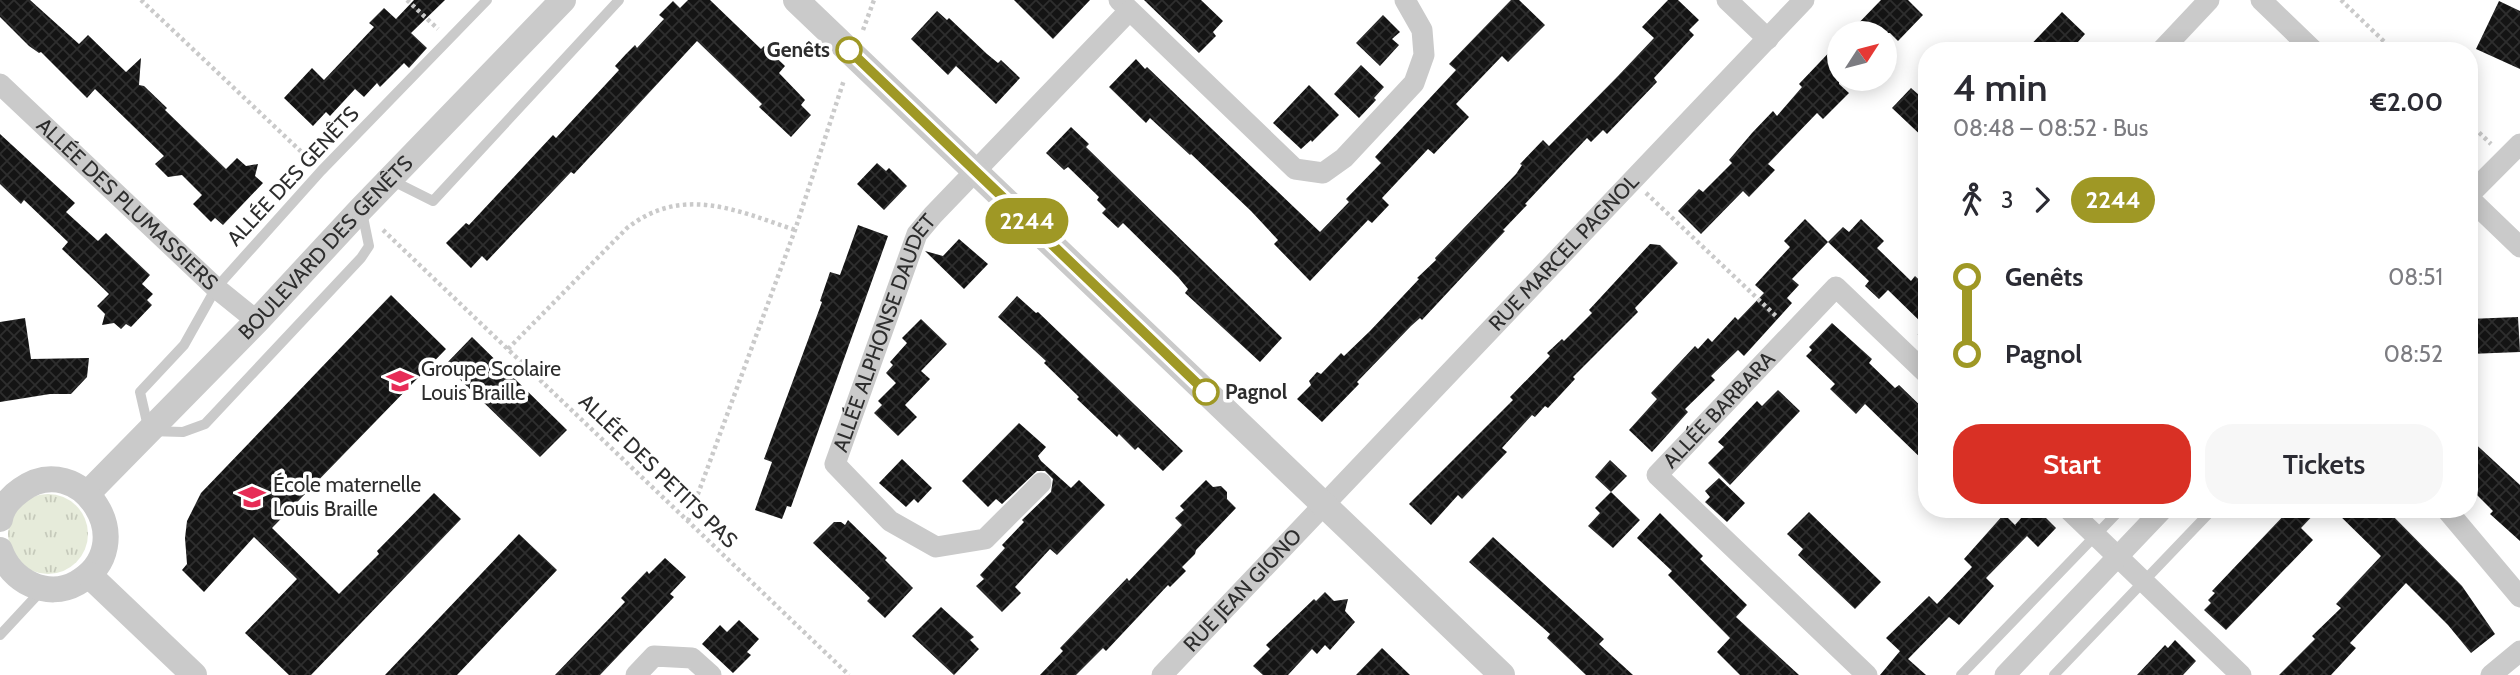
<!DOCTYPE html>
<meta charset="utf-8">
<style>
:root{--surface:#fff;--page:#f7f7f7;--text:#2b2b33;--muted:#7c7c81;--accent:#d93025}
body{margin:0;font-family:Cabin,sans-serif;background:var(--page);color:var(--text);height:100vh;display:flex;flex-direction:column;font-size:26px;white-space:nowrap}
*{box-sizing:border-box;margin:0}
p{font-size:23px;color:var(--muted)}
.icon{flex:none;width:38px;height:38px;fill:none;stroke:currentColor;stroke-width:2;stroke-linecap:round;stroke-linejoin:round}
.map{position:relative;flex:1;overflow:hidden}
.sheet{position:absolute;left:1918px;top:42px;width:560px;height:476px;display:flex;flex-direction:column;background:var(--surface);border-radius:28px;box-shadow:0 4px 18px #0003}
.sheet>*{flex:none}
.badge{padding:0 14px;border-radius:23px;font-size:24px;line-height:46px}
.needle{width:46px;rotate:54deg}
.buttons{position:absolute;left:1827px;top:21px;display:grid;gap:14px}
.buttons a{display:grid;place-items:center;width:70px;height:70px;border-radius:50%;background:var(--surface);box-shadow:0 4px 18px #0003;font-size:35px}
.map>.badge{position:absolute;translate:-50% -50%;box-shadow:0 0 0 4px #fff}
.legs{display:flex;align-items:center;gap:10px;height:77px;padding:0 35px;font-size:23px}
.legs p{margin-inline-start:auto}
.overview{display:flex;align-items:center;justify-content:space-between;height:119px;padding:0 35px}
h1{font-size:38px;font-weight:600;line-height:52px}
.cta{display:flex;gap:14px;margin-top:auto;padding:14px 35px}
.cta a{flex:1;height:80px;border-radius:28px;background:var(--accent);color:#fff;font-size:28px;font-weight:600;line-height:80px;text-align:center}
.cta a+a{background:var(--page);color:var(--text)}
ul{padding:0 35px;list-style:none}
li{display:flex;align-items:center;gap:24px;height:77px;font-size:26px}
li i{display:grid;place-items:center;width:10px;height:100%;margin:0 9px;background:currentColor}
li i::after{content:'';width:18px;height:18px;margin:-9px;border:5px solid;border-radius:50%;background:var(--surface)}
li p{margin-inline-start:auto}
li:first-child i{background:linear-gradient(#0000 50%,currentColor 0)}
li:last-child i{background:linear-gradient(currentColor 50%,#0000 0)}
.map>svg:first-child{display:block}
</style>
<div class="map">
<svg width="2520" height="675" viewBox="0 0 2520 675">
<defs>
<pattern id="grass-tufts" width="24" height="20" patternUnits="userSpaceOnUse" patternTransform="scale(1.75)"><rect width="24" height="20" fill="#e6ebda"/><path d="M3 7l-1-3M5 7V3M7 7l1-3M15 17l-1-3M17 17v-4M19 17l1-3" fill="none" stroke="#c6cabb"/></pattern>
<pattern id="building-cross-hatch" width="8" height="8" patternUnits="userSpaceOnUse" patternTransform="scale(1.75)"><rect width="8" height="8" fill="#141414"/><path d="M0 0l8 8M0 8l8-8" fill="none" stroke="#2e2e2e"/></pattern>
</defs>
<rect width="100%" height="100%" fill="#fff"/>
<path fill="url(#grass-tufts)" d="M8 534a40 40 0 1 1 80 0a40 40 0 1 1-80 0Z"/>
<path fill="url(#building-cross-hatch)" d="M0,0H30L79,44L88,35L126,72L141,58L139,85L144,86L167,108L165,110L226,169L237,158L246,166L258,164L255,176L263,183L223,225L215,218L211,222L193,204L202,195L182,175L168,177L155,164L164,156L95,89L87,98L41,52L39,53L29,46L0,17Z
M414,0H445L411,33L427,48L409,68L404,63L380,87L377,83L364,97L355,89L330,116L326,112L313,126L284,98L312,68L324,80L374,27L369,23L384,8L396,19Z
M688,0H710L761,49L764,46L785,66L779,73L805,100L801,105L811,115L791,137L759,107L762,104L697,41L574,174L571,172L487,261L482,256L471,268L446,243L466,223L469,225L553,135L556,138L619,70L615,66L626,54L635,45L637,48L664,19L659,15L673,1L680,8Z
M1014,0H1090L1053,39Z
M1144,0H1201L1223,21L1213,32L1216,36L1199,53Z
M1511,0H1519L1545,25L1508,62L1502,56L1456,104L1469,117L1434,154L1428,149L1382,198L1389,205L1372,223L1368,220L1310,281L1274,244L1278,240L1251,211L1191,154L1190,155L1150,118L1146,123L1109,87L1136,59L1145,69L1147,67L1320,232L1349,202L1346,199L1381,163L1375,157L1456,70L1449,64Z
M1668,0H1678L1699,20L1689,30L1694,35L1654,78L1657,82L1607,134L1603,130L1591,142L1587,138L1525,204L1527,205L1503,230L1505,231L1422,320L1420,318L1411,326L1357,382L1359,384L1322,422L1297,399L1311,385L1309,381L1317,372L1321,374L1341,353L1344,356L1370,331L1419,279L1417,278L1436,260L1435,258L1516,174L1522,165L1520,164L1543,140L1549,146L1618,76L1654,38L1642,27Z
M1881,0H1908L1923,15L1898,41L1890,33H1849Z
M2499,1L2520,11V69L2476,49Z
M937,11L947,20L949,18L987,54L998,63L1001,60L1020,78L996,104L956,66L948,75L911,39Z
M2062,12L2085,34L2070,51H2025Z
M1383,15L1400,32L1392,39L1399,45L1380,66L1356,43Z
M1839,42V84L1849,93L1823,119L1817,113L1768,164L1775,170L1749,197L1743,191L1701,234L1678,211L1699,189L1703,192L1732,163L1729,160L1752,133L1773,111L1777,116L1802,87L1799,84Z
M1361,65L1384,87L1374,98L1376,100L1359,118L1334,94Z
M1309,85L1339,115L1312,142L1311,140L1301,149L1273,123Z
M1911,88L1927,102V141L1892,108Z
M1071,127L1089,144L1086,147L1282,338L1260,362L1185,293L1188,289L1178,277L1123,223L1118,228L1102,213L1106,209L1097,200L1099,197L1068,167L1064,170L1046,153Z
M0,134L75,203L66,212L98,241L106,233L150,275L142,284L153,294L147,300L152,305L131,327L126,324L121,329L114,323L102,325L105,314L97,306L109,294L62,249L68,242L24,200L21,204L0,184Z
M877,163L886,171L889,168L907,186L884,210L857,184Z
M1805,219L1828,242L1792,279L1799,285L1787,298L1792,303L1744,356L1738,350L1711,376L1715,380L1685,409L1688,412L1652,452L1629,430L1657,399L1651,393L1695,346L1698,349L1708,338L1712,342L1735,317L1738,320L1764,293L1755,285L1790,247L1784,241Z
M1861,219L1884,241L1877,248L1911,281L1915,276L1927,287V328L1888,290L1879,299L1865,286L1869,281L1828,242L1843,227L1849,232Z
M858,225L888,236L791,507L787,506L782,519L755,510L772,462L764,459L822,302L820,301L830,272L840,275Z
M959,239L988,264L964,289L925,251L943,256Z
M1650,244L1660,245L1678,263L1635,308L1638,312L1573,377L1575,379L1548,408L1545,406L1535,417L1532,415L1502,448L1507,452L1462,499L1458,495L1431,525L1409,504L1513,400L1510,397L1550,356L1547,353L1562,339L1564,341L1592,313L1589,310Z
M391,295L446,349L272,528L339,594L379,554L377,551L434,493L461,519L311,675H289L245,633L297,579L254,537L204,592L182,570L187,564L185,538L187,521L201,493Z
M1017,296L1036,313L1038,312L1183,451L1163,471L1138,447L1135,450L1119,434L1117,437L1077,399L1079,397L1044,363L1046,361L998,317Z
M2518,317L2520,352L2469,354V319Z
M25,318L31,359L89,358L87,377L71,394H50L0,402V322Z
M921,319L947,344L921,371L930,379L905,405L917,417L898,436L874,413L882,405L878,401L896,383L886,373L893,365L890,362L907,343L902,338Z
M1832,323L1872,359L1869,363L1895,388L1899,385L1927,412V464L1865,404L1856,414L1830,389L1835,384L1806,356L1812,350L1809,347Z
M472,337L567,430L540,457L445,365Z
M1778,390L1800,411L1730,485L1708,463L1724,447L1718,442L1757,401L1762,406Z
M1019,423L1046,447L1038,456L1041,461L1071,488L1079,480L1105,505L1057,555L1050,549L1015,587L1021,593L1002,612L976,586L984,579L980,575L1005,548L1002,545L1024,522L1022,520L1051,492L1053,479L1045,471H1037L1002,504L996,499L988,507L962,481Z
M2469,438L2520,485V541L2490,514L2493,511L2469,487Z
M902,459L932,488L918,503L914,499L906,507L879,483Z
M1610,460L1627,476L1611,492L1595,477Z
M1719,478L1745,503L1727,522L1705,502L1710,497L1705,491Z
M1206,480L1213,487L1221,486L1227,492V499L1236,508L1196,550L1195,554L1182,567L1186,571L1170,587L1168,585L1106,651L1103,648L1076,675H1040L1063,651L1060,648L1127,578L1129,581L1182,525L1175,518L1184,510L1180,506Z
M1611,492L1640,520L1613,548L1588,526L1600,513L1595,508Z
M2029,509H2037L2056,528L2038,547L2027,536L1986,578L1994,586L1959,625L1949,617L1908,659L1926,675H1880L1900,651L1903,654L1886,638L1929,596L1937,604L1972,567L1964,559L2004,514L2016,526L2015,525Z
M2290,509H2319L2301,528L2313,540L2226,630L2204,610L2211,603L2208,600L2215,593L2212,591Z
M2333,509H2386L2462,586L2495,634L2471,653L2448,625L2406,583L2350,643L2356,648L2331,675H2279L2315,639L2312,636L2341,608L2336,604L2381,556Z
M1809,512L1881,582L1855,609L1798,555L1803,549L1787,534Z
M1660,513L1703,556L1700,559L1747,605L1736,617L1799,675H1740L1717,652L1730,638L1668,575L1672,571L1637,538Z
M848,520L887,558L885,560L913,588L885,618L867,601L870,598L813,543L834,522H841L845,525Z
M519,534L557,570L457,675H385Z
M1493,537L1604,639L1599,644L1633,675H1586L1547,638L1550,634L1469,562Z
M665,558L686,577L670,594L674,597L600,675H555L625,602L621,598L647,571L649,574Z
M1325,592L1334,601L1348,599L1345,611L1355,622L1330,650L1325,645L1317,654L1312,649L1288,675H1263L1253,666L1270,649L1266,645L1314,599L1316,601Z
M941,607L974,637L970,640L979,649L954,675L912,636Z
M739,620L759,639L747,652L751,655L733,673L702,644L720,625L727,632Z
M2175,640L2196,661L2183,675H2137L2165,645L2168,648Z
M1382,648L1410,675H1356Z"/>
<g fill="none" stroke-linecap="round" stroke-linejoin="round">
<path stroke="#cacaca" stroke-width="4.5" stroke-dasharray="3.5 3.5" stroke-linecap="butt" d="M141,0L311,161
M407,0L438,29
M2341,0L2394,51
M863,30L874,0
M2469,123L2491,144
M1646,193L1777,317
M383,230L849,675
M1919,336L1927,327
M508,349L627,228C682,185 736,210 795,230
M688,521L795,230L844,80"/>
<path stroke="#cacaca" stroke-width="10" d="M391,180L433,201L619,0
M362,212L369,246L361,258L205,424L183,432L149,431L140,392L184,345L216,288L321,171L487,0
M0,635L41,591
M1961,675L2121,509
M2054,675L2213,509"/>
<g stroke="#cacaca" stroke-width="21">
<path d="M1119,0L1295,169L1323,173L1344,158L1414,83L1424,55L1422,30L1405,0"/>
<path d="M1727,0L1768,39"/>
<path d="M2261,0L2314,51"/>
<path d="M2161,51L2209,0"/>
<path id="s1" d="M0,84L216,288L257,321"/>
<path d="M2469,195L2520,144"/>
<path d="M2469,198L2520,247"/>
<path id="s2" d="M1041,483L985,539L936,547L890,521L835,464L917,234L933,215L1129,11"/>
<path d="M2068,509L2241,675"/>
<path d="M2446,509L2520,597"/>
<path d="M636,675L654,656L692,658L711,675"/>
<path id="s3" d="M1162,675L1804,0"/>
<path id="s4" d="M1867,675L1657,475L1836,287L1927,374"/>
<path d="M2005,675L2163,509"/>
<path d="M2491,675L2520,651"/>
</g>
<g stroke="#cacaca" stroke-width="26">
<path d="M796,0L1502,675"/>
<path id="s5" d="M87,494L257,321L361,209L563,0"/>
<path d="M0,519C2,507 11,497 21,490C80,447 144,545 77,583C47,600 11,581 0,550"/>
<path d="M89,575L194,675"/>
</g>
</g>
<g fill="none" stroke-linecap="round" stroke-linejoin="round">
<defs>
<path id="line-1" d="M849,50L1206,392"/>
</defs>
<use href="#line-1" stroke="#fff" stroke-width="16"/>
<use href="#line-1" stroke="#9f9825" stroke-width="10"/>
</g>
<defs>
<symbol id="school-bare" viewBox="-9 -9 18 18"><path d="M0-5L7-2L0 1L-7-2ZM-4 1L0 2.5L4 1V4Q0 6-4 4Z" fill="#e72c56" stroke="#fff" stroke-width="2.5" paint-order="stroke"/></symbol>
</defs>
<g fill-rule="evenodd">
<use href="#school-bare" x="381" y="362" width="38" height="38"/>
<use href="#school-bare" x="233" y="478" width="38" height="38"/>
</g>
<g fill="#fff" stroke="#9f9825" stroke-width="3.5">
<circle cx="849" cy="50" r="12"/>
<circle cx="1206" cy="392" r="12"/>
</g>
<g text-anchor="middle" stroke-width="7" stroke-linejoin="round" paint-order="stroke">
<g font-size="21" font-weight="bold" fill="#2d2d2d" stroke="#fff" text-anchor="end">
<text x="830" y="57">Genêts</text>
<text x="1225" y="399" text-anchor="start">Pagnol</text>
</g>
<g font-size="21" fill="#2d2d2d" stroke="#fff">
<text transform="translate(293 176) rotate(-47)" y="7">ALLÉE DES GENÊTS</text>
<text dy="7" stroke="none"><textPath href="#s1" startOffset="175">ALLÉE DES PLUMASSIERS</textPath></text>
<text dy="7" stroke="none"><textPath href="#s5" startOffset="343">BOULEVARD DES GENÊTS</textPath></text>
<text dy="7" stroke="none"><textPath href="#s3" startOffset="583">RUE MARCEL PAGNOL</textPath></text>
<text dy="7" stroke="none"><textPath href="#s2" startOffset="401">ALLÉE ALPHONSE DAUDET</textPath></text>
<text dy="7" stroke="none"><textPath href="#s4" startOffset="380">ALLÉE BARBARA</textPath></text>
<text transform="translate(658 471) rotate(44)" y="7">ALLÉE DES PETITS PAS</text>
<text dy="7" stroke="none"><textPath href="#s3" startOffset="117">RUE JEAN GIONO</textPath></text>
</g>
<g font-size="21" fill="#2d2d2d" stroke="#fff" text-anchor="start">
<text x="421" y="376">Groupe Scolaire<tspan x="421" dy="24">Louis Braille</tspan></text>
<text x="273" y="492">École maternelle<tspan x="273" dy="24">Louis Braille</tspan></text>
</g>
</g>
</svg>
<div class="buttons">
<a><svg class="needle" viewBox="-14 -14 28 28"><path d="M0-13l5 13h-10z" fill="#e53935"/><path d="M0 13l5-13h-10z" fill="#7c7c81"/></svg></a>
</div>
<b class="badge" style="left:1027px;top:221px;background:#9f9825;color:#fff">2244</b>
<section class="sheet">
<div class="overview"><div><h1>4 min</h1><p>08:48 – 08:52 · Bus</p></div><b>€2.00</b></div>
<div class="legs"><svg class="icon" aria-label="walk" viewBox="0 0 24 24"><circle cx="13" cy="4" r="2"/><path d="M13 8l-2 6 4 7M11 14l-3 7M7 12l3-4h3l4 4"/></svg>3<svg class="icon" aria-label="forward" viewBox="0 0 24 24"><path d="M9 5l7 7-7 7"/></svg><b class="badge" style="background:#9f9825;color:#fff">2244</b></div>
<ul>
<li><i style="color:#9f9825"></i><b>Genêts</b><p>08:51</p></li>
<li><i style="color:#9f9825"></i><b>Pagnol</b><p>08:52</p></li>
</ul>
<div class="cta"><a>Start</a><a>Tickets</a></div>
</section>
</div>
